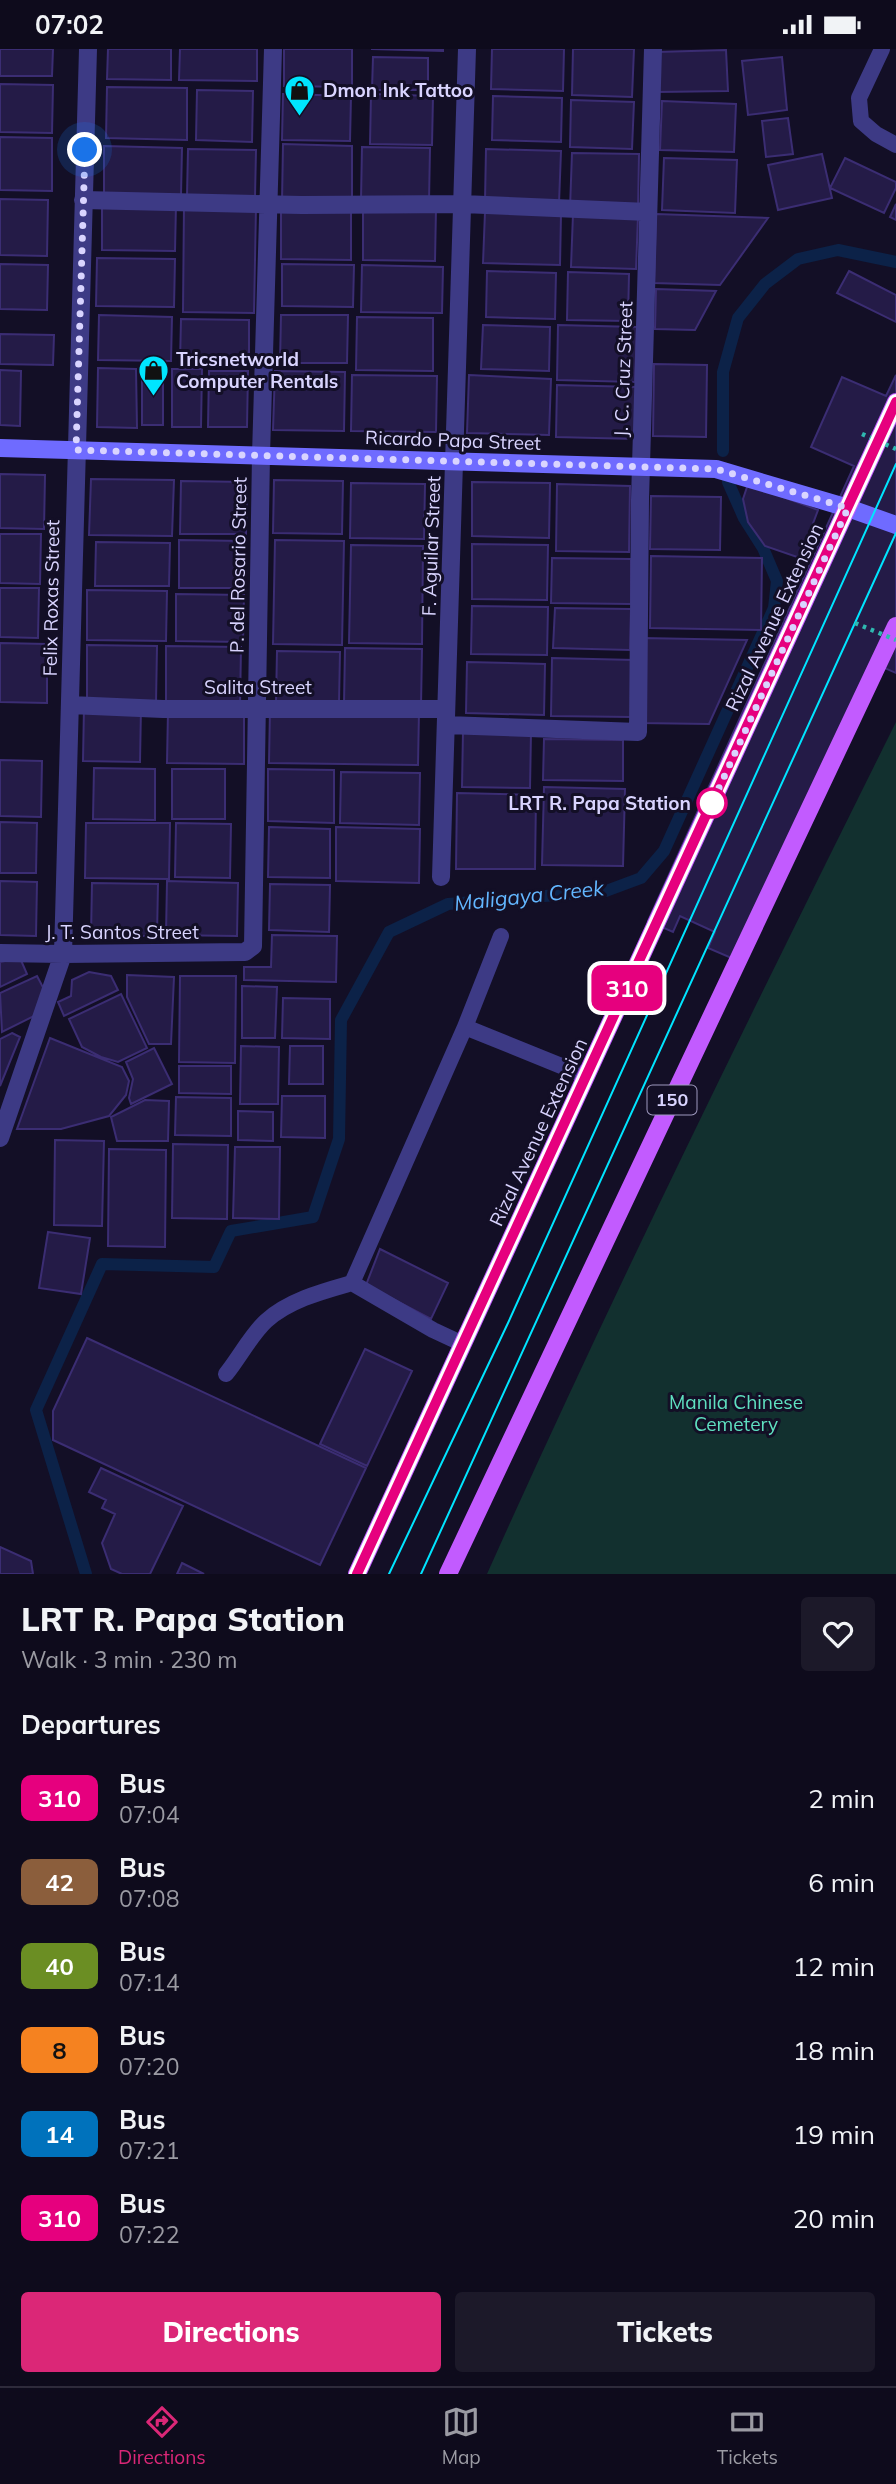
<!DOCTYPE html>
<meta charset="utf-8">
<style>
:root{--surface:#0e0b1c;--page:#1c1929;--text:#f1f3f6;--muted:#9b9ba3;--line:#2e2b3b;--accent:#db2777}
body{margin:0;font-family:Mulish,sans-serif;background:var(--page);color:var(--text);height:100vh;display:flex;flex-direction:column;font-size:26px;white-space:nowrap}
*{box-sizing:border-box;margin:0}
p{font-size:23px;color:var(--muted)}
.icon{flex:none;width:38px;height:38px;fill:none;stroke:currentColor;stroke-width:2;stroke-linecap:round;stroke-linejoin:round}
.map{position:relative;height:1525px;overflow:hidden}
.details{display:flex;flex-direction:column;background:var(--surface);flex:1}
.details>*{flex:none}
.badge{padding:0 14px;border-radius:10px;font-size:24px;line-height:46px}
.you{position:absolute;width:35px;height:35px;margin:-18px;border:5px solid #fff;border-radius:50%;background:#1a73e8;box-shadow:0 0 0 10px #1a73e833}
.map>.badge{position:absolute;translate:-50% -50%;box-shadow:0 0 0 4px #fff}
h2{padding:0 21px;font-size:26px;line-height:63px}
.round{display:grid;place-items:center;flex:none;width:74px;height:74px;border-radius:7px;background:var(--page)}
.headline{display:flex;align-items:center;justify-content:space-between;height:119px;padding:0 21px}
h1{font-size:33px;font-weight:800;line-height:52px}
.cta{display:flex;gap:14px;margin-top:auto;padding:14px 21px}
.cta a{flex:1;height:80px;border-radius:7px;background:var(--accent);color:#fff;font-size:28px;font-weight:800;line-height:80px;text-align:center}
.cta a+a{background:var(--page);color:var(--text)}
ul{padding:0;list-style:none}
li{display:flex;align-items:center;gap:21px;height:84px;padding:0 21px}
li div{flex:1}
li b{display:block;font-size:26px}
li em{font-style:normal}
li .badge{min-width:77px;font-weight:700;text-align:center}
.status{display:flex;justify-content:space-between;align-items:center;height:49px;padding:0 35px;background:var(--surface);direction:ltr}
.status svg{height:19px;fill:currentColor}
.dock{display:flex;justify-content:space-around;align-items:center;height:98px;border-top:2px solid var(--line);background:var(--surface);font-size:19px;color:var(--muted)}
.dock a{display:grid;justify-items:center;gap:4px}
.dock .selected{color:var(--accent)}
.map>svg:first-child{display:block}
</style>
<div class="status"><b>07:02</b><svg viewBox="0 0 49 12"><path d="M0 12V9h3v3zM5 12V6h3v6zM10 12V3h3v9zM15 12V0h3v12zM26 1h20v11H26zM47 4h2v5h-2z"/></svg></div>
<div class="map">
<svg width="896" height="1525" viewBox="0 0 896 1525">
<rect width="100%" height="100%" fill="#130f26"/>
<path fill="#12302f" d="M896,673V1525H487C616,1237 756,955 896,673Z"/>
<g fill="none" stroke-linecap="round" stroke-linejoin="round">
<path stroke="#0c2248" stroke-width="12" d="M723,402V323L738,269L765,235L798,210L838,201L896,213
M86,1525L36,1361L102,1215L214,1218L231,1182L313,1168L339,1090L341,971L389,883L448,855L606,842L641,829L664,802L774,559L777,532L763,499L744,469L728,433"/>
</g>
<path fill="#241b47" stroke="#3b2d73" stroke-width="2" d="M0,0H53L52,27H0Z
M108,0H171V31L107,30Z
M180,0H257V32L179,31Z
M284,0H352V38L284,37Z
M371,0H443V2Z
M492,0H564L563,42L491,40Z
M573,0H634L632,48L572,46Z
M726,1L728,42L658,43L657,3Z
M373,8L428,9V41H372Z
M782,8L787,61L748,66L742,12Z
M0,35L53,36L52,84L0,83Z
M107,38L187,39V91L106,89Z
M197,41L253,42L252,93L196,91Z
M283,45L351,47L350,92L282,91Z
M371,45L433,47L432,96L370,95Z
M493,47L562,49L561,93L492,91Z
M571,51L634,53L632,100L570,98Z
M662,52L736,55L734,103L660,101Z
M788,69L793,105L766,108L762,72Z
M0,88L52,89V142L0,141Z
M283,95L352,97V153H282Z
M104,97L182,99L181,146L104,145Z
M362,98L430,99L429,152L361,151Z
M188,100L256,101L255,148L187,147Z
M486,100L561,102L559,154L485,152Z
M572,104L639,105L638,161L570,159Z
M822,105L832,149L778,161L768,116Z
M664,109L737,111L735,164L662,161Z
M845,109L896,133V139L884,164L830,139Z
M0,150L48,151L47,207L0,206Z
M102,153L176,155L175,202L102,201Z
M896,155V171L890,168Z
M184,156L256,157L254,264L183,263Z
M363,157L436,159L435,212L363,211Z
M281,159L351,160V211L281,210Z
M485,163L561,165L560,216L483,214Z
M573,165L638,167L636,220L571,218Z
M656,165L768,169L720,236L654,234Z
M97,209L175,210L174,258L96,257Z
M0,215L48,216L47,261L0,260Z
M282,215L354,216L353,258L282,257Z
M362,216L443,218L442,264L361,263Z
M487,222L556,224L555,270L486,268Z
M849,222L896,246V273L837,244Z
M568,223L629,225L628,272L567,271Z
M656,240L716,242L695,281L655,280Z
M99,266L172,268L171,312L98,311Z
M281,266H348L347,314H280Z
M357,268L433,269V322L356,321Z
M181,270L249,271V314L180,313Z
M483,276L550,278L549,322L481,320Z
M558,276L637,278L635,333L557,331Z
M0,285L54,286L53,316L0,315Z
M654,315L707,316L706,388L653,387Z
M98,319L136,320L137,379L97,378Z
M142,320H163V376H142Z
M172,320H202L201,378H172Z
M0,321L21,322L20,377L0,376Z
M209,322H248L247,378H208Z
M275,322L345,323L344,382L273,381Z
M352,326L437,327L436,383L351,382Z
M469,326L551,330L549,386L467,384Z
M896,326V624L871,613L736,911L708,899L715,883L680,867L673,883L648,872L854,417L811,398L842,328L886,347Z
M557,336L637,338L636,390L556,388Z
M0,425L45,426L44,480L0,479Z
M91,430L174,431L172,487L89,486Z
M274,431L343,432L342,485L273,484Z
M181,432L247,433L246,485H180Z
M472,433L550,434L549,489L472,487Z
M351,434L425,435L424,490L350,489Z
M557,435L630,437L629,503L556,502Z
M748,435L818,461L800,509L765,497L748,473L743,450Z
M651,447L721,448L720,501L650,500Z
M0,485H41L40,535L0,534Z
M179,491L244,492L243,539H179Z
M275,491L344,492L342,596L273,595Z
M96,493L170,494L169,537H95Z
M472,495L548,496L547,551L472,550Z
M351,496L423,497L422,595L349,594Z
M651,507L762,509L761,581L650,579Z
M552,509L631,510V555L551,554Z
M0,539H39L38,589L0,588Z
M87,541L167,542L166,592L87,591Z
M176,545L244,546L243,593L176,592Z
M472,557L548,558L547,606L471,605Z
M555,559L631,560L630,601L553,599Z
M642,589L747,591L709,675L640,674Z
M0,594L47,595V654L0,653Z
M87,596L157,597L156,654L87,652Z
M166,597L241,598L240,658H166Z
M345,599L422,600L421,657L344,656Z
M277,602L340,603L339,654H276Z
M552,609L634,611L632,668L551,667Z
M467,613L545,615L544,666L466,664Z
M84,658H141L140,713L83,712Z
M270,660L419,662L418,716L269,714Z
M168,662H244V715L167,714Z
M463,682L531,683L530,739L462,738Z
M544,690L623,691V732L543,731Z
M0,711L42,712L41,768L0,767Z
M94,719L155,720V771L93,770Z
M172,720H225V770H172Z
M268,720L334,721V774L268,772Z
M341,723L420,724L419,776L340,774Z
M544,738L625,740L623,817L542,816Z
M457,744L536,746L535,820H456Z
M0,773L37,774L36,824H0Z
M86,774H170L169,830L85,829Z
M176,774L231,775L230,829L175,828Z
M269,778L330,780V829L268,828Z
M336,778L420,780L419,834L336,832Z
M0,832L37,833L36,887L0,886Z
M167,832L238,834L237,887L166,886Z
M92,834L158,835L157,887H91Z
M270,835L330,836L329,883L269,881Z
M272,886L337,887L336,933L244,931V918H271Z
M20,909L27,925L0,938V913Z
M89,923L111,927L118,941L64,967L58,953L71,947L72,931Z
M127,926L174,928L171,995H149L127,948Z
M37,927L46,944L38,965L2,983L0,944Z
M180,927H236L235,1014L179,1013Z
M242,937L277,938L275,989H242Z
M121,945L147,999L118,1013L101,1008L82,998L69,970Z
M283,949L330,950V990L282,989Z
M12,984L20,988L0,1037V990Z
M50,989L122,1018L129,1032L126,1046L109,1067L61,1080H17Z
M241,997L279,998L278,1055H240Z
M290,997H323V1035H289Z
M154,999L172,1035L131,1055L129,1049L133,1030L126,1013Z
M179,1017H231V1045L179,1044Z
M282,1047H325V1089L281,1088Z
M176,1048L231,1049V1087L175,1086Z
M145,1051L169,1052L168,1092H117L111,1068Z
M238,1062L273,1063V1092L238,1091Z
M55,1091L104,1092L102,1177L54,1176Z
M173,1095L228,1096L227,1170L172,1169Z
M235,1098H280L279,1170L233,1169Z
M109,1100L166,1101L165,1198L108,1197Z
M48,1183L90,1189L81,1245L39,1239Z
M380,1200L448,1234L431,1270L366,1236Z
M87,1289L366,1419L320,1516L53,1391V1362Z
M365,1300L412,1322L367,1417L320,1395Z
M101,1419L183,1457L150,1525H122L111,1520L102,1494L115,1465L102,1459L106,1451L89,1443Z
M0,1498L31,1512L33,1525H0Z
M182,1514L204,1525H177Z"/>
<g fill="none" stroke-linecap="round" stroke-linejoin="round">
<path stroke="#3d3a85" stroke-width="16" d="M882,0L859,49L861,72L876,85L896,96
M465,978L501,887
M463,1295L433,1281L352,1234L465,978L586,1027
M226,1325C239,1309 251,1286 266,1272C289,1251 324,1242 352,1234"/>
<path stroke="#3d3a85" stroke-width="18" d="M83,151L302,156L463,155L648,163
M70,656L163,660H446
M446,676L638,683L640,451L653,0
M441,828L467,0
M0,904L63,905L245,903L253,897L261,406L273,0
M0,1089L63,905L88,0"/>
<path stroke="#6f6bff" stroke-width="18" d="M0,399L716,420L848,459L896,476"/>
<path stroke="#c25bff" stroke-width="18" d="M357,1525L896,353
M448,1525L896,577"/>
<path stroke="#00e5ff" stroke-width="2" d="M389,1525L508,1274L896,415
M421,1525L896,484"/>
<path stroke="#2fb8b0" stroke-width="4.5" stroke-dasharray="3.5 5" stroke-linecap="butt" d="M862,385L896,400
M855,574L896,591"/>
</g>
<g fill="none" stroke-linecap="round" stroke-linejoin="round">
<defs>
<path id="line" d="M357,1525L896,353"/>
</defs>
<use href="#line" stroke="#fff" stroke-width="16"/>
<use href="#line" stroke="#e6007e" stroke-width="10"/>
<path stroke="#d9d4ff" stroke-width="7" stroke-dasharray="0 12.6" d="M85,101L76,401L716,420L848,459L712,754"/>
</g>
<defs>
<symbol id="shop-pin" viewBox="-11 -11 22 30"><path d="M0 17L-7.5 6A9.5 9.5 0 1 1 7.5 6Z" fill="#00e5ff" stroke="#130f26"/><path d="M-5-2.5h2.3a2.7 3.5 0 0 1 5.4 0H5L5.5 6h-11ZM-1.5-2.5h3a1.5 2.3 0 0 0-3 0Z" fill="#111"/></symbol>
</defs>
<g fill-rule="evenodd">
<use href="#shop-pin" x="282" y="24" width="35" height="47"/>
<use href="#shop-pin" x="136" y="304" width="35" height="47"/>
</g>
<circle fill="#fff" stroke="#e6007e" stroke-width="3.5" cx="712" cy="754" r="14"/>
<g text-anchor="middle" stroke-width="6" stroke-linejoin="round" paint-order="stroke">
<rect fill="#130f26" stroke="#9e99be" stroke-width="2" x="647.5" y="1036.5" width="49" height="29" rx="5"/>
<g font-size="18" font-weight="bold" fill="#d9d4ff">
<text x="672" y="1057">150</text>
</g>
<g font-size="19" font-weight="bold" fill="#d9d4ff" stroke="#130f26" text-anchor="start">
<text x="323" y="48">Dmon Ink Tattoo</text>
<text x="176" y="317">Tricsnetworld<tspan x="176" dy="22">Computer Rentals</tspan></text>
</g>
<g font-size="19" fill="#d9d4ff" stroke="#130f26">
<text transform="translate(623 320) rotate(-88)" y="7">J. C. Cruz Street</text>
<text transform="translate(453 391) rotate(2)" y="7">Ricardo Papa Street</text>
<text transform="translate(431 497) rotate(-88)" y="7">F. Aguilar Street</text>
<text transform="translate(238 516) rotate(-89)" y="7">P. del Rosario Street</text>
<text transform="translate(51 549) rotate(-89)" y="7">Felix Roxas Street</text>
<text transform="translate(774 568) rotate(-65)" y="7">Rizal Avenue Extension</text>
<text x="258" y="645">Salita Street</text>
<text x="122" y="890">J. T. Santos Street</text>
<text transform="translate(538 1083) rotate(-65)" y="7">Rizal Avenue Extension</text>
</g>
<g font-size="19" font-weight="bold" fill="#d9d4ff" stroke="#130f26" text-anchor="end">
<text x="691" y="761">LRT R. Papa Station</text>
</g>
<g font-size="19" fill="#5fe0c0" stroke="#130f26">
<text x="736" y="1360">Manila Chinese<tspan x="736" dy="22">Cemetery</tspan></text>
</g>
<g font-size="21" font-style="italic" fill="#62b6ff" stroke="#130f26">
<text transform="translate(529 847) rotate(-6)" y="7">Maligaya Creek</text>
</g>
</g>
</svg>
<div class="you" style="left:85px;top:101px"></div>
<b class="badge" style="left:627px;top:939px;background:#e6007e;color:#fff">310</b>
</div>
<section class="details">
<div class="headline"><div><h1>LRT R. Papa Station</h1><p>Walk · 3 min · 230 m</p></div><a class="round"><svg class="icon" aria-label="heart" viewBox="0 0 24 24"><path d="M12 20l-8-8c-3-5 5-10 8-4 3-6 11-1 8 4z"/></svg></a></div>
<h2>Departures</h2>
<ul>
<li><span class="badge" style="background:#e6007e;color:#fff">310</span><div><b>Bus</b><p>07:04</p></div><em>2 min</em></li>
<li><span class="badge" style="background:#8b5e3c;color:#fff">42</span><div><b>Bus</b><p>07:08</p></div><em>6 min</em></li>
<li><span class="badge" style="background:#6b8e23;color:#fff">40</span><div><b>Bus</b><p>07:14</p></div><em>12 min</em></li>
<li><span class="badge" style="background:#f58220;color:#111">8</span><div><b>Bus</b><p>07:20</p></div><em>18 min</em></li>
<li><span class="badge" style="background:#0072bc;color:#fff">14</span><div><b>Bus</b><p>07:21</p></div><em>19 min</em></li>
<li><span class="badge" style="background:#e6007e;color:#fff">310</span><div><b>Bus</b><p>07:22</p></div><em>20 min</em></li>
</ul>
<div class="cta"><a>Directions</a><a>Tickets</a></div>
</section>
<nav class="dock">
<a class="selected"><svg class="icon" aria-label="directions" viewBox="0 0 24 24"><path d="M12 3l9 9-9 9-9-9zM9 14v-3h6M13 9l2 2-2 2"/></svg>Directions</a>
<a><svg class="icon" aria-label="map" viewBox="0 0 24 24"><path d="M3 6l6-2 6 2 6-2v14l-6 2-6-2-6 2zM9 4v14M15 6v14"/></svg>Map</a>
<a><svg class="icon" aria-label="tickets" viewBox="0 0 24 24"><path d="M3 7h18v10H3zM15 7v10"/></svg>Tickets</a>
</nav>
